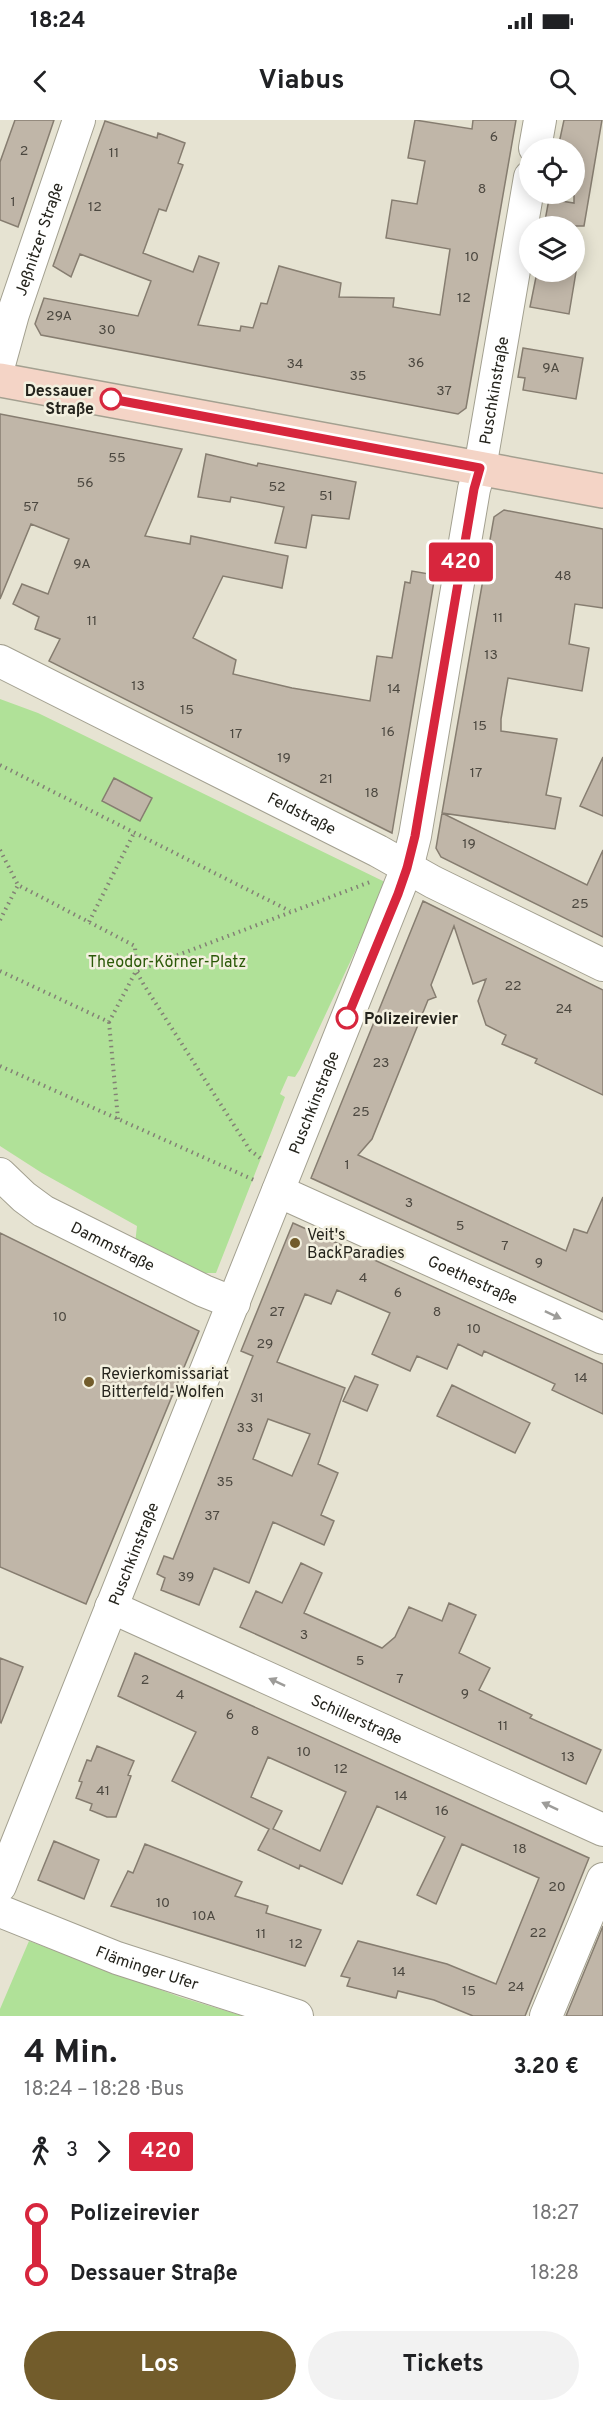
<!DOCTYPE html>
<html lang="de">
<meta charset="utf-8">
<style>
:root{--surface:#fff;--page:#f2f2f2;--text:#202124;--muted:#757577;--accent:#725c2b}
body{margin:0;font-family:Overpass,sans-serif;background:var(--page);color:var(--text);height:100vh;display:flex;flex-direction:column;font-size:22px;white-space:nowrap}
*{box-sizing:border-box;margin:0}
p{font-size:20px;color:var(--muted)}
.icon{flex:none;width:33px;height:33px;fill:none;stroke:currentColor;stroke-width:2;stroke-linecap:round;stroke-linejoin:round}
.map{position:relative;height:1896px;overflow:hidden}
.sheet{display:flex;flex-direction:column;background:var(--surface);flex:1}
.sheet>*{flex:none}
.badge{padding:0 12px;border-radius:4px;font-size:21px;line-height:39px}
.fabs{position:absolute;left:519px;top:18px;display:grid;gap:12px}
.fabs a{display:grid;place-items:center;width:66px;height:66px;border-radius:50%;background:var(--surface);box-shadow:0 3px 15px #0003;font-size:30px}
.map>.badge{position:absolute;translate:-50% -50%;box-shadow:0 0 0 3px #fff}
.legs{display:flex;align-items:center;gap:9px;height:66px;padding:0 24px;font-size:20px}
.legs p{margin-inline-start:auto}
.headline{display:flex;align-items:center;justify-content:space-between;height:102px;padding:0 24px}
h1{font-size:33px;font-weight:700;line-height:45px}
.button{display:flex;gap:12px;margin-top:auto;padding:12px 24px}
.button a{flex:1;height:69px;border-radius:36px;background:var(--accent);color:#fff;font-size:24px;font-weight:700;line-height:69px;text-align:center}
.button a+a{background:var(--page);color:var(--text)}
ul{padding:0 24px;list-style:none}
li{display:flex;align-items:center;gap:21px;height:60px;font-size:22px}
li i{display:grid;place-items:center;width:9px;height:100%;margin:0 8px;background:currentColor}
li i::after{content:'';width:15px;height:15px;margin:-8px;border:4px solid;border-radius:50%;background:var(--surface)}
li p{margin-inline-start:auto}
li:first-child i{background:linear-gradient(#0000 50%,currentColor 0)}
li:last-child i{background:linear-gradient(currentColor 50%,#0000 0)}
.status{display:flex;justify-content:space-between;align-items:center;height:42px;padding:0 30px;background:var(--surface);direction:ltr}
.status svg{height:16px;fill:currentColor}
header{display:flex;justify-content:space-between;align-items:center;height:78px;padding:0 24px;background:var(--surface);font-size:27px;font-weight:700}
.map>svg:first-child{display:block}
</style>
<div class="status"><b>18:24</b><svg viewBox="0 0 49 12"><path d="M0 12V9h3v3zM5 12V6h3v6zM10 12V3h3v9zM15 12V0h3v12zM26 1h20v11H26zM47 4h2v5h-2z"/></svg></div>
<header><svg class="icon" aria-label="back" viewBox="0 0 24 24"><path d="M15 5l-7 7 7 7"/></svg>Viabus<svg class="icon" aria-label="search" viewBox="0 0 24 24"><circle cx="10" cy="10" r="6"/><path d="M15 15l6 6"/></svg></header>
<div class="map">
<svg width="603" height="1896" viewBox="0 0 603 1896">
<rect width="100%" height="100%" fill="#e6e3d2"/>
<path fill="#b0e198" d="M0,579L38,593L387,763L300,949L295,957L288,956L280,974L285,977L216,1153H196L135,1124L137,1106L42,1053L0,1026Z
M29,1821L180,1877L243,1896H0V1889Z"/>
<path fill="#c0b6a8" stroke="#867d70" stroke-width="1.5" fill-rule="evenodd" d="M15,0H54L18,107L0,100V42Z
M415,0L472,9L473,0H516L466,288L458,294L41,215L35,204L44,178L138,196L151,161L80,134L71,157L53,146L105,1L157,18L158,13L185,23L178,43L183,45L166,91L159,89L143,133L193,152L199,136L219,143L198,205L240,211L241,206L253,208L261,183L267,184L279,146L341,163L339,177L394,178L393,187L440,195L450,129L386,118L392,80L417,84L425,41L408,38Z
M564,0H602L584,106H544L549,79L574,83V28H558Z
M537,152H576L569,194L530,187Z
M523,228L583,238L576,279L523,270L525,258L518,257Z
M0,294L182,329L145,416L190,424L191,416L288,436L282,468L223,456L193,518L236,540L233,554L292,568L370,581L377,536L392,538L405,462L410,463L412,451L435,455L392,713L49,541L60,519L35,509L39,497L13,484L22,464L48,474L69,419L31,404L0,479Z
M206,334L257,346L258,343L356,362L349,399L312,395L306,428L275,423L284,387L231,377L230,382L198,377Z
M504,390L603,409V488L575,484L569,524L589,528L582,571L508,558L501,599V611L557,619L546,675L561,678L555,709L442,693L494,397Z
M603,637V696L580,686Z
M114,658L152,678L140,701L102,681Z
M442,693L587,765L603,730V817L441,737L436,728Z
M423,781L603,870V975L535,943L537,939L502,924L506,915L486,905L478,881L486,859L473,864L454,806L431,865L436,877L428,880L372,1019L358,1035L566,1131L574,1109L587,1113L603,1077V1192L311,1058Z
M293,1103L603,1244V1294L552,1270L555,1264L484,1231L482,1236L458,1224L447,1249L417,1236L410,1251L372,1234L390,1193L337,1170L331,1184L305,1174L277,1242L345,1268L318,1344L338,1353L321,1395L334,1401L324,1425L273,1402L249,1463L214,1448L199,1485L161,1470L165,1458L157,1454L164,1436L173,1439L253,1236L241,1231ZM268,1299L310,1314L292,1356L253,1339Z
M0,1113L199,1211L86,1484L0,1447Z
M355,1256L378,1265L367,1291L343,1281Z
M452,1265L530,1303L515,1333L437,1296Z
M301,1443L322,1453L304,1493L382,1528L395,1517L409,1487L442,1501L449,1483L476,1495L459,1533L490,1548L479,1570L532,1595L530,1598L601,1630L586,1664L240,1507L256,1471L282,1483Z
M135,1533L589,1738L525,1896H473L434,1880L398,1871L396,1878L347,1866L350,1858L341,1856L358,1821L447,1844L496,1864L539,1758L462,1724L436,1784L417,1775L445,1717L377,1686L342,1764L300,1745L299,1749L258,1730L269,1709L172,1661L196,1612L118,1576ZM268,1637L346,1672L320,1731L273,1709L282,1691L251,1677Z
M0,1538L23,1547L1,1603L0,1602Z
M97,1626L134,1641L128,1655L131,1656L116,1697H107L90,1690L92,1684L76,1678L82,1662L79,1661L87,1640L91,1641Z
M54,1721L99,1740L84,1779L38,1760Z
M145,1724L242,1762L235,1776L268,1786L266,1793L321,1810L305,1846L111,1786L128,1751L133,1753Z
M603,1806V1896H566Z"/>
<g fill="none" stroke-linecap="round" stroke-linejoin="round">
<defs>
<g id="street">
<path d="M535,28L540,0"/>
<path id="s1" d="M0,241L13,194L79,0"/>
<path id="s2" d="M0,541L378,731L433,762L603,845"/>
<path id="s3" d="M0,1054L24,1077L43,1091L204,1171L234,1183"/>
<path id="s4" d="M278,1071L603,1218"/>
<path id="s5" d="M111,1487L603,1710"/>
<path id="s6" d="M0,1766L407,748L415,716L474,369L480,348L530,57"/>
<path id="s7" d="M0,1791L117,1838L297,1896"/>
<path d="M546,1896L603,1759"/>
</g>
<path id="secondary" d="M0,260L603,371"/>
</defs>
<use href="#street" stroke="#a3a090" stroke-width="34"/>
<use href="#secondary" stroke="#a3a090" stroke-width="36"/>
<path stroke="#838175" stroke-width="4" stroke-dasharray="1.5 4.5" stroke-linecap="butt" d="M0,645L290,791
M0,730L18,765L135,826L136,851L144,865L250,1030L260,1038
M0,800L18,765
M89,802L134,713
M0,851L109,902L136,851L370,762
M109,902L118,999
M0,946L254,1060"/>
<use href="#street" stroke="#fff" stroke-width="32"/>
<use href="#secondary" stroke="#f4d4c6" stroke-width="33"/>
</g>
<defs><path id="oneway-solid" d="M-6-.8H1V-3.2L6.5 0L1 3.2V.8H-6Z" transform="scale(1.5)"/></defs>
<g fill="#9d9c99">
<use href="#oneway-solid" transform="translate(553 1195) rotate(25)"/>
<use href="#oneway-solid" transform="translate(277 1562) rotate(-155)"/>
<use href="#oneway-solid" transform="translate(550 1686) rotate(-155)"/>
</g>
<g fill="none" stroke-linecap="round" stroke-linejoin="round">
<defs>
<path id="line-1" d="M111,279L480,348L474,369L415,716L407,748L398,774L347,898"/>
</defs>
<use href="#line-1" stroke="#fff" stroke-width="14"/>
<use href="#line-1" stroke="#d7263d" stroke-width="9"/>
</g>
<g fill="#fff" stroke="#d7263d" stroke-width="3">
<circle cx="111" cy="279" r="10"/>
<circle cx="347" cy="898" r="10"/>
</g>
<g fill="#725c2b" stroke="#f3f0df" stroke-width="2">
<circle cx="295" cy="1123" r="6"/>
<circle cx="89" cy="1262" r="6"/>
</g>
<g text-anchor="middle" stroke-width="5" stroke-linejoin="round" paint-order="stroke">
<g font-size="14" fill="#4c4840">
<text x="494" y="21">6</text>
<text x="24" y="35">2</text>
<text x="114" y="37">11</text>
<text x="482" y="73">8</text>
<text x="13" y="86">1</text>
<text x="95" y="91">12</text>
<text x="472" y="141">10</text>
<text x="464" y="182">12</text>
<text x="59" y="200">29A</text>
<text x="107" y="214">30</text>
<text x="416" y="247">36</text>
<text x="295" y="248">34</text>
<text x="551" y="252">9A</text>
<text x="358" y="260">35</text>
<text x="444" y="275">37</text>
<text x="117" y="342">55</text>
<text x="85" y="367">56</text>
<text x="277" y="371">52</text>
<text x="326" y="380">51</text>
<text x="31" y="391">57</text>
<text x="82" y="448">9A</text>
<text x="563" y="460">48</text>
<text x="498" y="502">11</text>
<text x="92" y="505">11</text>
<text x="491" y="539">13</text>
<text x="138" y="570">13</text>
<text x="394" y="573">14</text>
<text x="187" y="594">15</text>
<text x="480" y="610">15</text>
<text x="388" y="616">16</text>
<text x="236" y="618">17</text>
<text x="284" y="642">19</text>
<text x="476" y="657">17</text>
<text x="326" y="663">21</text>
<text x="372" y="677">18</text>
<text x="469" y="728">19</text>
<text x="580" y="788">25</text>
<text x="513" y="870">22</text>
<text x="564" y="893">24</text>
<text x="381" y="947">23</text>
<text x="361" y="996">25</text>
<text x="347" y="1049">1</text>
<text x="409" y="1087">3</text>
<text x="460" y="1110">5</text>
<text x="505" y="1130">7</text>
<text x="539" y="1147">9</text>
<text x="363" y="1162">4</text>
<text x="398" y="1177">6</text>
<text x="277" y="1196">27</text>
<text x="437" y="1196">8</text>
<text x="60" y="1201">10</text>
<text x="474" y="1213">10</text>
<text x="265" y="1228">29</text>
<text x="581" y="1262">14</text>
<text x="257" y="1282">31</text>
<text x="245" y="1312">33</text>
<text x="225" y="1366">35</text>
<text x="212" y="1400">37</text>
<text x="186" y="1461">39</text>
<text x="304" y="1519">3</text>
<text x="360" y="1545">5</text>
<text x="400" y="1563">7</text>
<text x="145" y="1564">2</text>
<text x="465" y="1578">9</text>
<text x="180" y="1579">4</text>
<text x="230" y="1599">6</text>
<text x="503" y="1610">11</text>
<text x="255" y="1615">8</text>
<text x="304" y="1636">10</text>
<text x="568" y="1641">13</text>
<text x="341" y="1653">12</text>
<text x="103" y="1675">41</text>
<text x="401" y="1680">14</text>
<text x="442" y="1695">16</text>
<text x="520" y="1733">18</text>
<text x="557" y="1771">20</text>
<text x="163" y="1787">10</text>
<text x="204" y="1800">10A</text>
<text x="538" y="1817">22</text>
<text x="261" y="1818">11</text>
<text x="296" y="1828">12</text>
<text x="399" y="1856">14</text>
<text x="516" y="1871">24</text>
<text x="469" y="1875">15</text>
</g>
<g font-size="16" fill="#25241d" stroke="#f3f0df">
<text dy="6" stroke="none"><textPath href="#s1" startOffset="128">Jeßnitzer Straße</textPath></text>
<text dy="6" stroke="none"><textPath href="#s6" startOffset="1582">Puschkinstraße</textPath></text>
<text dy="6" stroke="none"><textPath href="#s2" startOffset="338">Feldstraße</textPath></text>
<text dy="6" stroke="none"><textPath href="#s6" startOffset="844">Puschkinstraße</textPath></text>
<text dy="6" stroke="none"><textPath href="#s3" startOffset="135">Dammstraße</textPath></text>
<text dy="6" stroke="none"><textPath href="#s4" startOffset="214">Goethestraße</textPath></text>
<text dy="6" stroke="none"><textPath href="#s6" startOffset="358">Puschkinstraße</textPath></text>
<text dy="6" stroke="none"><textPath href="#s5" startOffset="270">Schillerstraße</textPath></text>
<text dy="6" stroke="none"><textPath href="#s7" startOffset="158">Fläminger Ufer</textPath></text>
</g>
<g font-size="16" font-weight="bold" fill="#25241d" stroke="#f3f0df" text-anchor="end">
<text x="94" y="276">Dessauer<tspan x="94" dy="18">Straße</tspan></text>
<text x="364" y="904" text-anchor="start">Polizeirevier</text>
</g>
<g font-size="16" fill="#2c5a09" stroke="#f3f0df">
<text x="167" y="847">Theodor-Körner-Platz</text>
</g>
<g font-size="16" fill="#25241d" stroke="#f3f0df" text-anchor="start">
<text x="307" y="1120">Veit's<tspan x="307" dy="18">BackParadies</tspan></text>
<text x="101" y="1259">Revierkomissariat<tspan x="101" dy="18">Bitterfeld-Wolfen</tspan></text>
</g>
</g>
</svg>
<div class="fabs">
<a><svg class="icon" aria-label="locate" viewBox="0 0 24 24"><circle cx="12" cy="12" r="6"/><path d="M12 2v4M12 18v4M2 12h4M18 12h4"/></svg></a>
<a><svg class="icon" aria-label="layers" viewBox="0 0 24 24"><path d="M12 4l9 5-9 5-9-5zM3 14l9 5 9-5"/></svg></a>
</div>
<b class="badge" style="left:461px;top:442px;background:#d7263d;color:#fff">420</b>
</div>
<section class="sheet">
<div class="headline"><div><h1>4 Min.</h1><p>18:24 – 18:28 · Bus</p></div><b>3.20 €</b></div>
<div class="legs"><svg class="icon" aria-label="walk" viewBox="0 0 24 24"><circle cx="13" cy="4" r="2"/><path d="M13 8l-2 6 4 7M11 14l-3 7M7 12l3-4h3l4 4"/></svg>3<svg class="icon" aria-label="forward" viewBox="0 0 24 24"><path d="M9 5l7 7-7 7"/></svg><b class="badge" style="background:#d7263d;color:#fff">420</b></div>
<ul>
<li><i style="color:#d7263d"></i><b>Polizeirevier</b><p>18:27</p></li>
<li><i style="color:#d7263d"></i><b>Dessauer Straße</b><p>18:28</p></li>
</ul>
<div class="button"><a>Los</a><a>Tickets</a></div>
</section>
